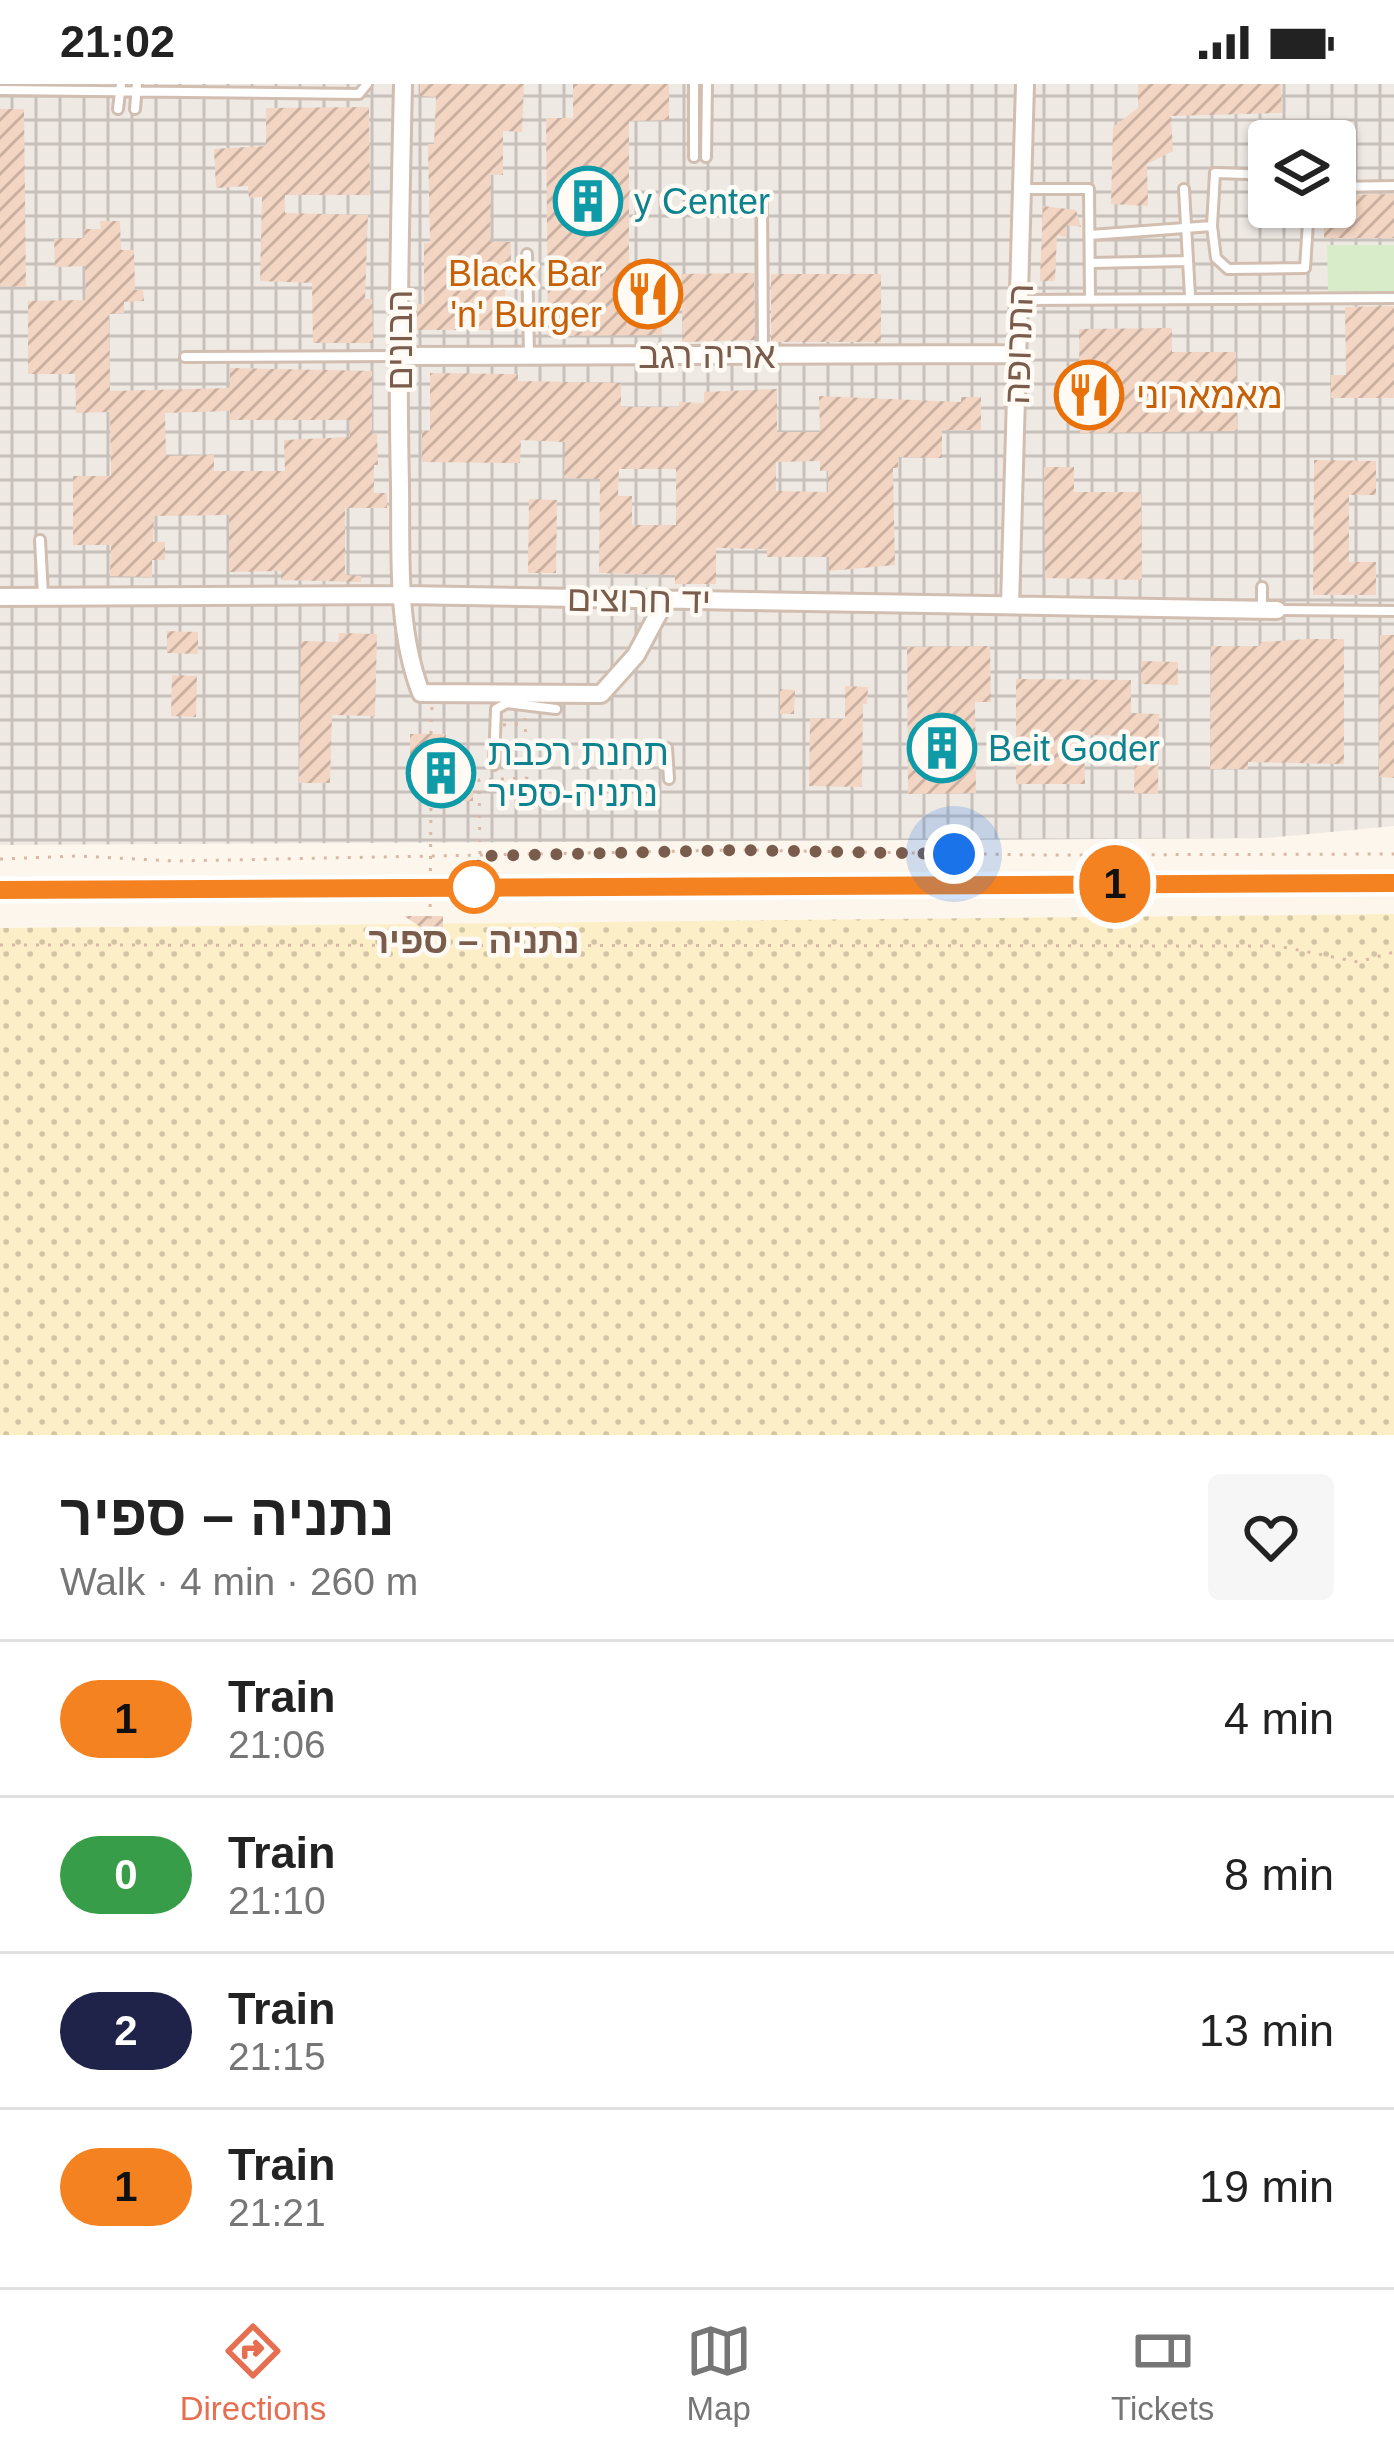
<!DOCTYPE html>
<meta charset="utf-8">
<style>
:root{--surface:#fff;--page:#f6f6f6;--text:#222;--muted:#767676;--line:#e0e0e0;--accent:#e76f51}
body{margin:0;font-family:Arial,"Noto Sans Hebrew",sans-serif;background:var(--page);color:var(--text);height:100vh;display:flex;flex-direction:column;font-size:45px;white-space:nowrap}
*{box-sizing:border-box;margin:0}
p{font-size:39px;color:var(--muted)}
.icon{flex:none;width:66px;height:66px;fill:none;stroke:currentColor;stroke-width:2;stroke-linecap:round;stroke-linejoin:round}
.map{position:relative;height:1351px;overflow:hidden}
.side{display:flex;flex-direction:column;background:var(--surface);flex:1}
.side>*{flex:none}
.badge{padding:0 24px;border-radius:39px;font-size:42px;line-height:78px}
.fabs{position:absolute;left:1248px;top:36px;display:grid;gap:24px}
.fabs a{display:grid;place-items:center;width:108px;height:108px;border-radius:12px;background:var(--surface);box-shadow:0 3px 9px #0004;font-size:60px}
.you{position:absolute;width:60px;height:60px;margin:-30px;border:9px solid #fff;border-radius:50%;background:#1a73e8;box-shadow:0 0 0 18px #1a73e833}
.map>.badge{position:absolute;translate:-50% -50%;box-shadow:0 0 0 6px #fff}
.round{display:grid;place-items:center;flex:none;width:126px;height:126px;border-radius:12px;background:var(--page)}
.head{display:flex;align-items:center;justify-content:space-between;height:204px;padding:0 60px}
h1{font-size:57px;font-weight:700;line-height:90px}
ul{padding:0;list-style:none}
li{display:flex;align-items:center;gap:36px;height:156px;padding:0 60px;border-top:3px solid var(--line)}
li div{flex:1}
li b{display:block;font-size:45px}
li em{font-style:normal}
li .badge{min-width:132px;font-weight:700;text-align:center}
.status{display:flex;justify-content:space-between;align-items:center;height:84px;padding:0 60px;background:var(--surface);direction:ltr}
.status svg{height:33px;fill:currentColor}
.dock{display:flex;justify-content:space-around;align-items:center;height:168px;border-top:3px solid var(--line);background:var(--surface);font-size:33px;color:var(--muted)}
.dock a{display:grid;justify-items:center;gap:6px}
.dock .selected{color:var(--accent)}
.map>svg:first-child{display:block}
</style>
<div class="status"><b>21:02</b><svg viewBox="0 0 49 12"><path d="M0 12V9h3v3zM5 12V6h3v6zM10 12V3h3v9zM15 12V0h3v12zM26 1h20v11H26zM47 4h2v5h-2z"/></svg></div>
<div class="map">
<svg width="1394" height="1351" viewBox="0 0 1394 1351">
<defs>
<pattern id="industrial-grid" width="8" height="8" patternUnits="userSpaceOnUse" patternTransform="scale(3)"><rect width="8" height="8" fill="#efe9e4"/><path d="M0 4h8M4 0v8" fill="none" stroke="#c7c0bb"/></pattern>
<pattern id="sand-dots" width="8" height="8" patternUnits="userSpaceOnUse" patternTransform="scale(3)"><rect width="8" height="8" fill="#fcefc7"/><path d="M2 2h.1M6 6h.1" fill="none" stroke="#d1c5a4" stroke-width="1.8" stroke-linecap="round"/></pattern>
<pattern id="building-hatch" width="6" height="6" patternUnits="userSpaceOnUse" patternTransform="scale(3)"><rect width="6" height="6" fill="#f3d5c3"/><path d="M-1 1l2-2M0 6l6-6M5 7l2-2" fill="none" stroke="#cab0a1"/></pattern>
</defs>
<rect width="100%" height="100%" fill="#fdf6ec"/>
<path fill="url(#industrial-grid)" fill-rule="evenodd" d="M0,0H1394V742L1267,754L0,761ZM1269,57H1335V123H1269Z"/>
<path fill="#d8ecc9" d="M1394,161V207L1328,208L1327,161Z"/>
<path fill="url(#sand-dots)" d="M1394,830V1351H0V844Z"/>
<path fill="url(#building-hatch)" fill-rule="evenodd" d="M420,0H524L522,48L503,47V91H491L490,158H511V204H505V246H417V220H424V159H430L428,60H434L436,13L420,12Z
M573,0H669V36L629,37V198H662V251L548,252L546,34H573Z
M1138,0H1281L1282,29L1171,32L1173,67L1147,80L1148,122L1111,120L1113,43L1138,24Z
M369,23L370,111H285V129L368,131L365,215H372L373,259H313L312,199L260,197L262,113L249,114L248,102L216,104L214,65L266,62V24Z
M0,25H24L26,203L0,202Z
M1394,110V154H1324V123H1335V111Z
M1043,122L1076,126L1081,143L1067,141L1066,153L1057,151L1055,197H1040Z
M100,137H120L121,166H134L135,206H143L144,217L124,218V229L109,230L110,307L230,304V284L372,287V350L377,349L378,381H374V409H387V424H345V491L361,492V498L281,496V487L229,488V431L154,432L153,458H165V476H152V493L110,492L111,461H73V392H111L110,328L76,329L75,290H28V217L86,216L85,182L55,183L54,155L84,154V145H101ZM230,327V336H350V353L284,356L285,387H214V371L166,372L165,329Z
M681,190L754,189L755,256L683,258Z
M771,190H881V258H771Z
M1394,222V314H1331V291H1346L1345,223Z
M1172,244V268H1236L1237,347L1080,349L1079,245Z
M430,289L518,290V297L621,299V323H679V318L704,319V308L777,305V348H820L819,312L961,318V313H981V346H942V374L898,373V384H893L895,481L829,487V473H767V465L716,464V500H675V491L599,489L600,395L564,394L565,358L521,356L520,379L422,378V347H430ZM820,377V387H828V408L776,407V378ZM619,385H676V441H632V412H618Z
M1314,376L1376,377V411H1349V478H1376V511H1313Z
M1044,383H1074V408H1141L1142,496L1045,494Z
M529,415L557,416L556,489H528Z
M167,547L198,548V570L167,569Z
M339,549L377,550L375,632L332,631L330,699H299L301,557L338,558Z
M1380,551H1394V694L1379,693Z
M1308,555H1344V680L1248,678V685H1210L1211,562H1260V558Z
M990,562L991,618H975L976,709L908,710L907,563Z
M1141,577L1178,578V601L1141,600Z
M172,591L197,592L196,633L171,632Z
M1016,595L1131,596V629L1159,630L1158,710L1134,709L1135,652L1084,651L1085,700H1016Z
M845,602L868,603L867,620H863L862,703L809,702L810,634L845,635Z
M780,605L795,606L794,630H780Z
M410,650H446V673H473V717L418,716V704H410Z
M404,832H443V845L425,846Z"/>
<g fill="none" stroke-linecap="round" stroke-linejoin="round">
<defs>
<path id="lane" d="M694,0V73
M0,6L359,10L367,0
M118,25L121,0
M135,25L137,0
M706,73L707,0
M1269,96L1247,90L1215,89L1212,142L1216,174L1228,185L1305,184L1309,123
M1335,103L1394,102
M1024,105H1089L1090,214
M1184,105L1190,212
M762,114L763,268
M1090,151L1212,142
M527,170L529,271
M1090,179L1188,177
M1021,216L1394,214
M185,273L397,272
M40,456L43,511
M1262,503V524
M1277,526L1394,527
M667,664L669,695
M494,681L496,625L507,619L556,625"/>
<path id="street" d="M403,0C400,134 397,268 400,402C401,471 396,544 421,609L601,610L636,571L666,515
M397,272L1017,270
M0,513L402,511L1277,526
M1010,521L1025,0"/>
</defs>
<use href="#lane" stroke="#d1beb0" stroke-width="14"/>
<use href="#street" stroke="#d1beb0" stroke-width="22"/>
<path stroke="#d9b8a5" stroke-width="3" stroke-dasharray="3 9" stroke-linecap="butt" d="M503,641L523,640
M431,650L432,622
M480,770L479,696L527,694L525,634
M0,775L78,772L174,777L738,766L1040,771L1394,770
M0,861L1278,862L1358,878L1394,868"/>
<use href="#lane" stroke="#fff" stroke-width="8"/>
<use href="#street" stroke="#fff" stroke-width="16"/>
<defs>
<path id="rail" d="M0,806L1394,799"/>
</defs>
<use href="#rail" stroke="#b9a8c9" stroke-width="9"/>
<use href="#rail" stroke="#fffaf3" stroke-width="4.5" stroke-dasharray="14" stroke-linecap="butt"/>
<path stroke="#d9b8a5" stroke-width="3" stroke-dasharray="3 9" stroke-linecap="butt" d="M430,835L431,716"/>
</g>
<g fill="none" stroke-linecap="round" stroke-linejoin="round">
<defs>
<path id="line" d="M0,806L1394,799"/>
</defs>
<use href="#line" stroke="#fff" stroke-width="27"/>
<use href="#line" stroke="#f58220" stroke-width="18"/>
<path stroke="#7a5c4d" stroke-width="12" stroke-dasharray="0 21.6" d="M474,803L480,772L738,766L954,770"/>
</g>
<defs>
<symbol id="building-ring" viewBox="-11 -11 22 22"><circle r="9.5" fill="#fffaf3" stroke="#0f9aa8" stroke-width="1.5"/><path d="M-4-6H4V6H1V3H-1V6H-4ZM-2.5-4.3h1.7v1.8h-1.7ZM.8-4.3h1.7v1.8H.8ZM-2.5-1h1.7V.8h-1.7ZM.8-1h1.7V.8H.8Z" fill="#0f9aa8"/></symbol>
<symbol id="restaurant-ring" viewBox="-11 -11 22 22"><circle r="9.5" fill="#fffaf3" stroke="#e8710a" stroke-width="1.5"/><path d="M-5-6h1v4h1v-4h1v4h1v-4h1v5L-1.5 .5V6h-2V.5L-5-1ZM5-6V6H3V1.5H1.5Q1.5-4 5-6Z" fill="#e8710a"/></symbol>
</defs>
<g fill-rule="evenodd">
<use href="#building-ring" x="550" y="79" width="76" height="76"/>
<use href="#restaurant-ring" x="610" y="172" width="76" height="76"/>
<use href="#restaurant-ring" x="1051" y="273" width="76" height="76"/>
<use href="#building-ring" x="904" y="626" width="76" height="76"/>
<use href="#building-ring" x="403" y="651" width="76" height="76"/>
</g>
<circle fill="#fff" stroke="#f58220" stroke-width="6" cx="474" cy="803" r="24"/>
<g text-anchor="middle" stroke-width="9" stroke-linejoin="round" paint-order="stroke">
<g font-size="36" fill="#0d838f" stroke="#fffaf3" text-anchor="start">
<text x="634" y="130">y Center</text>
<text x="988" y="677">Beit Goder</text>
<text x="488" y="681">תחנת רכבת<tspan x="488" dy="41">נתניה-ספיר</tspan></text>
</g>
<g font-size="36" fill="#c56008" stroke="#fffaf3" text-anchor="end">
<text x="602" y="202">Black Bar<tspan x="602" dy="41">'n' Burger</tspan></text>
<text x="1136" y="324" text-anchor="start">מאמארוני</text>
</g>
<g font-size="36" fill="#7a5c4d" stroke="#fffaf3">
<text transform="translate(399 256) rotate(-90)" y="13">הבונים</text>
<text transform="translate(1018 260) rotate(-88)" y="13">התרופה</text>
<text x="707" y="284">אריה רגב</text>
<text transform="translate(639 515) rotate(1)" y="13">יד חרוצים</text>
</g>
<g font-size="36" font-weight="bold" fill="#7a5c4d" stroke="#fffaf3">
<text x="474" y="869">נתניה – ספיר</text>
</g>
</g>
</svg>
<div class="fabs">
<a><svg class="icon" aria-label="layers" viewBox="0 0 24 24"><path d="M12 4l9 5-9 5-9-5zM3 14l9 5 9-5"/></svg></a>
</div>
<div class="you" style="left:954px;top:770px"></div>
<b class="badge" style="left:1115px;top:800px;background:#f58220;color:#111">1</b>
</div>
<section class="side">
<div class="head"><div><h1>נתניה – ספיר</h1><p>Walk · 4 min · 260 m</p></div><a class="round"><svg class="icon" aria-label="heart" viewBox="0 0 24 24"><path d="M12 20l-8-8c-3-5 5-10 8-4 3-6 11-1 8 4z"/></svg></a></div>
<ul>
<li><span class="badge" style="background:#f58220;color:#111">1</span><div><b>Train</b><p>21:06</p></div><em>4 min</em></li>
<li><span class="badge" style="background:#389d48;color:#fff">0</span><div><b>Train</b><p>21:10</p></div><em>8 min</em></li>
<li><span class="badge" style="background:#1f234a;color:#fff">2</span><div><b>Train</b><p>21:15</p></div><em>13 min</em></li>
<li><span class="badge" style="background:#f58220;color:#111">1</span><div><b>Train</b><p>21:21</p></div><em>19 min</em></li>
</ul>
</section>
<nav class="dock">
<a class="selected"><svg class="icon" aria-label="directions" viewBox="0 0 24 24"><path d="M12 3l9 9-9 9-9-9zM9 14v-3h6M13 9l2 2-2 2"/></svg>Directions</a>
<a><svg class="icon" aria-label="map" viewBox="0 0 24 24"><path d="M3 6l6-2 6 2 6-2v14l-6 2-6-2-6 2zM9 4v14M15 6v14"/></svg>Map</a>
<a><svg class="icon" aria-label="tickets" viewBox="0 0 24 24"><path d="M3 7h18v10H3zM15 7v10"/></svg>Tickets</a>
</nav>
